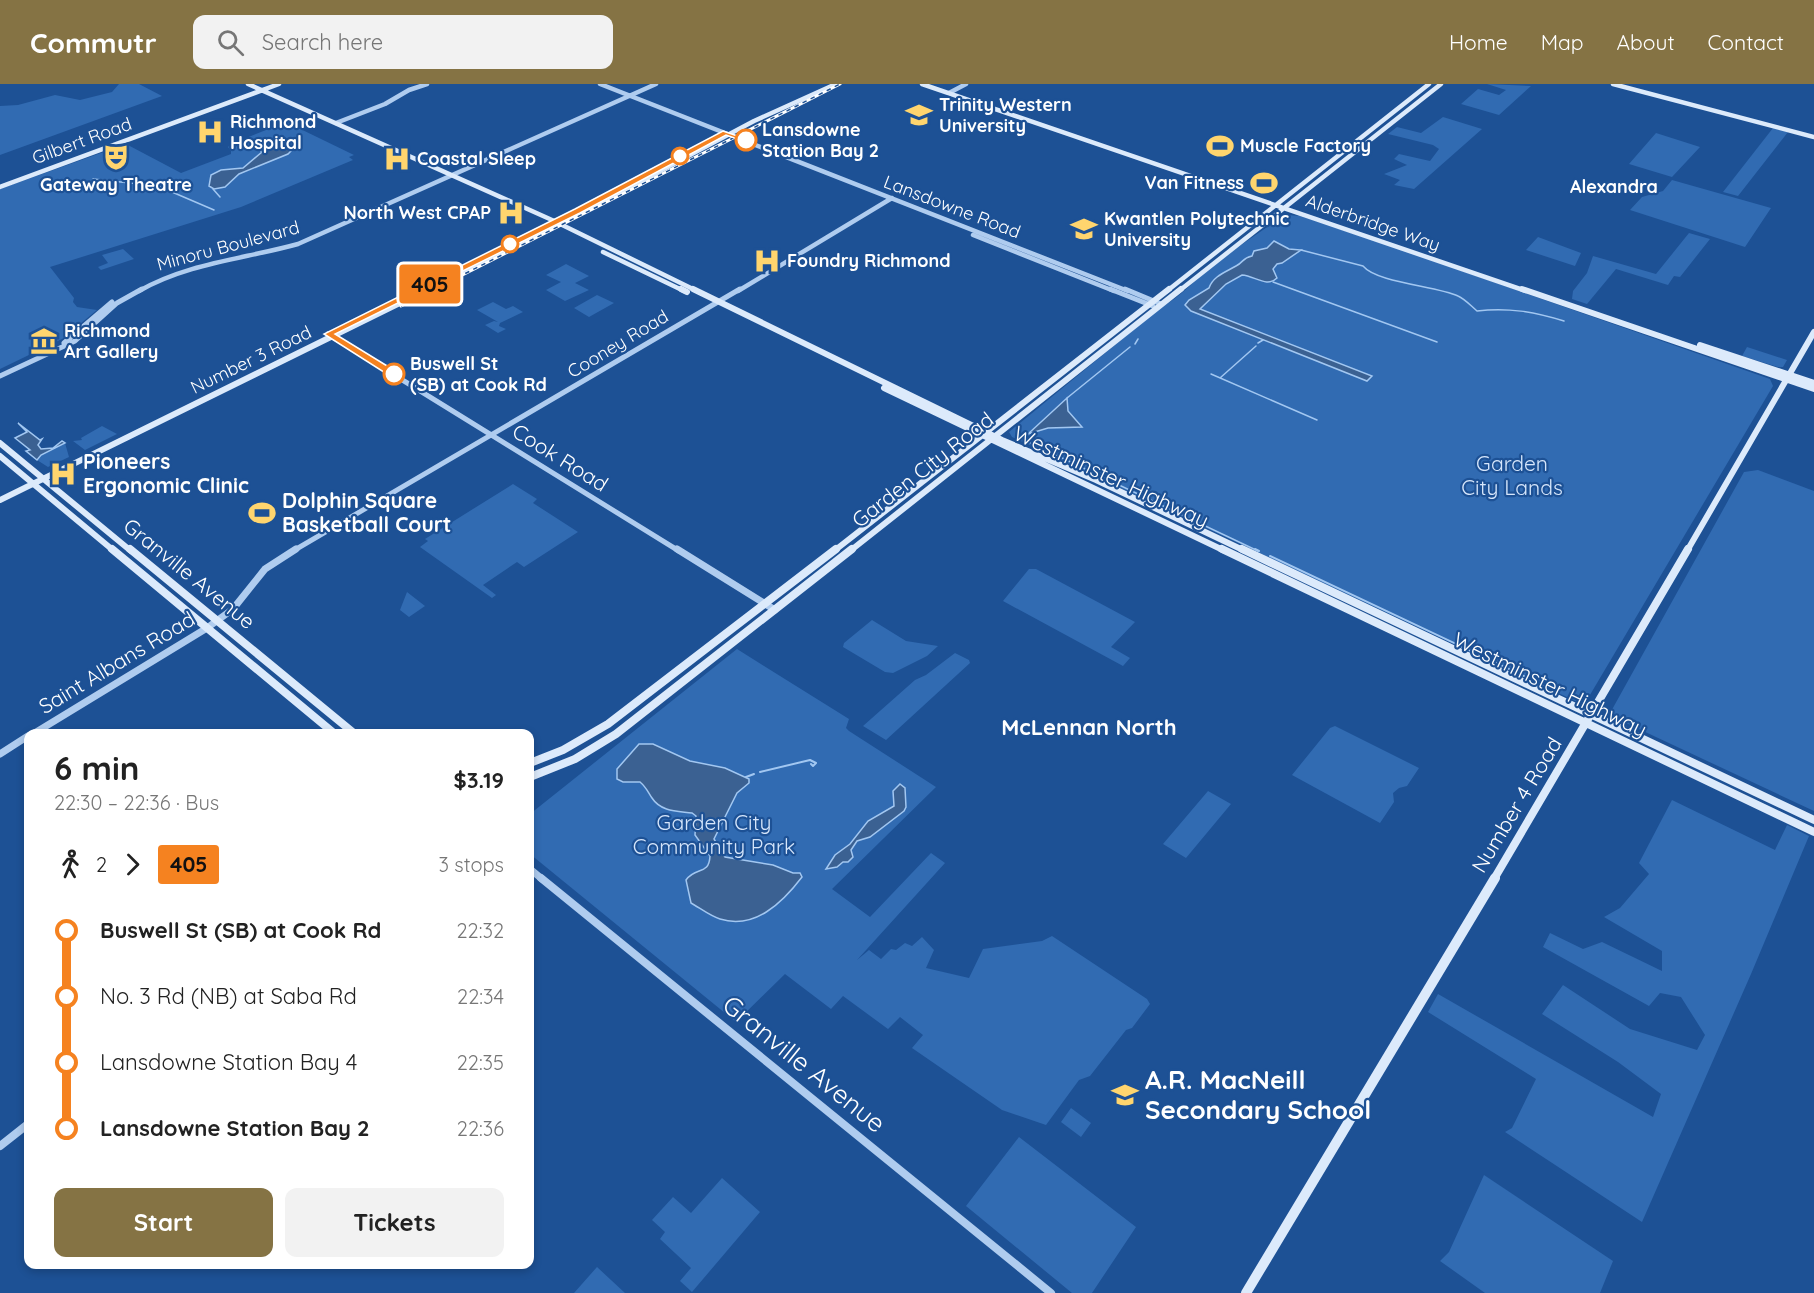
<!DOCTYPE html>
<meta charset="utf-8">
<style>
:root{--surface:#fff;--page:#f2f2f2;--text:#222;--muted:#767676;--accent:#857344}
body{margin:0;font-family:Quicksand,sans-serif;background:var(--page);color:var(--text);height:100vh;display:flex;flex-direction:column;font-size:22px;white-space:nowrap}
*{box-sizing:border-box;margin:0}
p{font-size:20px;color:var(--muted)}
.icon{flex:none;width:33px;height:33px;fill:none;stroke:currentColor;stroke-width:2;stroke-linecap:round;stroke-linejoin:round}
.map{position:relative;flex:1;overflow:hidden}
.side{position:absolute;left:24px;top:645px;width:510px;height:540px;display:flex;flex-direction:column;background:var(--surface);border-radius:12px;box-shadow:0 3px 9px #0003}
.side>*{flex:none}
.badge{padding:0 12px;border-radius:4px;font-size:21px;line-height:39px}
.map>.badge{position:absolute;translate:-50% -50%;box-shadow:0 0 0 3px #fff}
.legs{display:flex;align-items:center;gap:9px;height:66px;padding:0 30px;font-size:20px}
.legs p{margin-inline-start:auto}
.headline{display:flex;align-items:center;justify-content:space-between;height:102px;padding:0 30px}
h1{font-size:33px;font-weight:700;line-height:45px}
.primary-button{display:flex;gap:12px;margin-top:auto;padding:12px 30px}
.primary-button a{flex:1;height:69px;border-radius:12px;background:var(--accent);color:#fff;font-size:24px;font-weight:700;line-height:69px;text-align:center}
.primary-button a+a{background:var(--page);color:var(--text)}
ul{padding:0 30px;list-style:none}
li{display:flex;align-items:center;gap:21px;height:66px;font-size:22px}
li i{display:grid;place-items:center;width:9px;height:100%;margin:0 8px;background:currentColor}
li i::after{content:'';width:15px;height:15px;margin:-8px;border:4px solid;border-radius:50%;background:var(--surface)}
li p{margin-inline-start:auto}
li:first-child i{background:linear-gradient(#0000 50%,currentColor 0)}
li:last-child i{background:linear-gradient(currentColor 50%,#0000 0)}
header{display:flex;align-items:center;gap:36px;box-sizing:border-box;height:84px;padding:0 30px;background:var(--accent);color:#fff}
header strong{font-size:28px}
nav{display:flex;gap:33px;margin-inline-start:auto;font-size:21px}
.search{width:420px;height:54px;background:var(--page);display:flex;align-items:center;gap:15px;box-sizing:border-box;padding:0 21px;border-radius:12px;color:var(--muted);font-size:22px}
.map>svg:first-child{display:block}
</style>
<header>
<strong>Commutr</strong>
<div class="search"><svg class="icon" aria-label="search" viewBox="0 0 24 24"><circle cx="10" cy="10" r="6"/><path d="M15 15l6 6"/></svg>Search here</div>
<nav><a>Home</a><a>Map</a><a>About</a><a>Contact</a></nav>
</header>
<div class="map">
<svg width="1814" height="1209" viewBox="0 0 1814 1209">
<rect width="100%" height="100%" fill="#1d5195"/>
<path fill="#316bb2" d="M119,0H139L162,12L0,71V22L18,21L55,11L80,16L112,8Z
M1487,0L1531,2L1499,31L1461,20L1478,5L1499,11L1506,6Z
M1443,33L1482,45L1414,105L1394,101L1400,96L1384,90L1407,81L1394,75L1399,70L1430,77L1439,65L1433,61L1388,50L1397,43L1421,49Z
M286,38L354,71L349,73L353,76L241,123L50,183L74,214L73,218L77,223L97,226L62,255L0,285V105L126,60L181,89L231,70V67L228,63L231,60Z
M1773,44L1788,48L1738,112L1723,108Z
M1656,49L1700,63L1672,93L1629,80Z
M1672,96L1771,124L1745,163L1630,126L1642,113L1663,107Z
M1288,131L1300,132L1408,168L1770,295L1773,302L1584,621L1012,353L1009,348L1160,224C1181,213 1194,196 1214,181C1235,164 1258,150 1280,134Z
M1689,149L1710,155L1680,193L1674,192L1668,201L1616,185L1587,220L1572,215L1573,207L1587,189L1593,172L1656,190Z
M1538,153L1581,169L1575,182L1526,166Z
M123,165L134,175L101,186L98,183L108,179L102,171Z
M566,180L589,192L575,199L589,206L565,217L546,206L561,198L546,191Z
M597,211L614,219L589,233L574,224Z
M493,218L506,225L513,222L523,228L500,239L499,242L506,245L498,249L485,241L494,237L498,238L477,226Z
M1747,263L1787,276L1783,283H1778L1742,272Z
M102,342L117,350L85,366L73,357L82,356L81,354Z
M65,359L69,373L48,383L37,376L40,371Z
M1758,386L1814,407V727L1609,631L1744,388Z
M513,400L537,415L533,419L578,448L524,483L517,478L483,501L496,511L492,514L420,463L428,457L425,455Z
M1029,485H1036L1135,538L1111,563L1130,574L1123,582L1003,517Z
M407,508L425,522L409,533L400,526Z
M872,536L906,557L938,562L927,572L893,589L885,588L843,563L844,559Z
M737,565L849,635L846,644L849,647L936,703L832,805L870,833L931,769L945,779L857,876L869,866L881,875L891,865L896,866L905,859L912,862L922,853L934,866L926,884L969,894L983,865L1042,857L1052,852L1147,915L1150,920L1132,944L1126,946L1090,992L1079,996L1046,1041L1002,1026L912,964L923,951L900,933L888,945L843,912L831,925L785,890L736,938L530,770V730Z
M955,569L969,576L970,579L886,656L863,642L915,596L926,591Z
M1335,642L1419,684L1407,702L1399,704L1393,709L1394,718L1380,739L1292,691L1330,644Z
M1208,707L1231,720L1186,774L1163,760Z
M1672,716L1775,766L1787,741L1809,752L1751,890L1642,1138L1505,1048L1512,1044L1536,995L1428,928L1438,910L1653,1033L1661,1010L1618,978L1542,930L1563,901L1630,945L1697,966L1705,951L1681,913L1660,909L1649,922L1543,863L1550,849L1583,865L1602,858L1662,887V867L1604,833L1620,824L1649,790L1639,779Z
M1071,1024L1091,1039L1081,1053L1061,1038Z
M1019,1053L1136,1143L1092,1209H1072L966,1122Z
M1484,1091L1613,1177L1600,1209H1485L1440,1177L1449,1168Z
M722,1094L760,1128L692,1208L680,1197L691,1184L660,1155L665,1148L652,1136L673,1113L691,1129Z
M597,1183L625,1209H574Z"/>
<path fill="#3b6192" stroke="#a2c7f1" stroke-width="1.5" d="M266,56L287,58L293,65L288,70L239,90L225,103L214,105L209,102L211,91L221,86L243,84L262,68L256,62L257,60Z
M1274,157L1289,165L1301,166L1282,179L1277,180L1273,185L1277,194C1267,204 1255,192 1242,191L1226,200L1200,225L1372,292L1367,297L1191,227L1185,221L1189,216L1209,204C1213,192 1226,188 1236,182C1244,178 1242,174 1252,172L1254,167L1267,164Z
M1067,314L1068,327L1082,343L1048,344L1028,350Z
M18,339L40,356L42,355L38,361L41,365L53,364L62,357L65,359L41,371L37,376L26,367L30,366L15,354L27,348Z
M639,660H653L690,677L725,684L749,695V699L737,709L714,755L725,773L773,781L793,789H800L802,793C783,818 755,846 720,835C710,832 700,824 691,819L686,796C696,782 709,792 710,772L695,751L696,732L692,729C678,727 661,728 652,714C648,708 646,703 640,698H623L617,695V685Z
M900,700L905,704L906,723L904,727L870,753L857,757L851,766L853,773L848,778H843L837,783L826,785L835,771L850,760L868,737L894,722L893,707Z"/>
<g fill="none" stroke-linecap="round" stroke-linejoin="round">
<path stroke="#a2c7f1" stroke-width="1.5" d="M93,95L158,102L214,126
M213,105L220,113
M1301,166L1363,182C1377,199 1437,202 1458,212C1465,215 1471,222 1477,227C1508,223 1534,228 1564,237
M1273,198L1437,258
M1258,259L1263,256
M1135,260L1138,255
M1211,290L1317,336
M1220,294L1256,262
M1067,314L1130,263
M1018,353L1258,467"/>
<path stroke="#a2c7f1" stroke-width="2" d="M1255,465L1259,467
M1270,472L1545,602
M760,688L810,676L816,679L813,682L811,680
M746,693L754,690"/>
<path stroke="#afccef" stroke-width="4.5" d="M600,0L1128,207
M949,9L966,0
M336,39L385,20L409,6L427,0
M973,151L1114,207
M139,207C188,179 244,175 298,160L656,0
M738,207L892,114"/>
<path stroke="#afccef" stroke-width="5" d="M1110,205L1153,222
M1125,205L1161,220
M328,250L679,467
M64,259L112,218
M0,292L75,257L117,219L142,205
M293,467L740,205"/>
<path stroke="#afccef" stroke-width="7" d="M677,465L775,526
M33,650L207,544L233,525L265,485L296,465
M0,670L28,652
M530,785L542,795"/>
<path stroke="#afccef" stroke-width="8" d="M541,794L1051,1209
M0,1062L28,1040"/>
<path stroke="#dceafb" stroke-width="4.5" d="M248,0L552,136L697,207
M922,0L1526,207
M1613,0L1814,53
M0,103L279,0
M603,168L684,207
M425,207L564,138L754,37L836,0
M1167,207L1429,0
M1179,207L1441,0"/>
<path stroke="#dceafb" stroke-width="6" d="M681,205L687,208
M693,205L1002,356L1096,396L1245,467
M1522,205L1814,305
M1700,261L1814,299
M884,304L1225,467
M0,359L131,467
M0,372L114,467
M0,416L428,205
M834,467L1169,205
M850,467L1181,205
M1687,467L1814,248"/>
<path stroke="#dceafb" stroke-width="8" d="M112,465L335,650
M130,465L355,650
M1222,465L1814,748
M1242,465L1814,736
M530,679L563,666L608,640L836,465
M530,693L575,675L616,650L852,465
M1494,795L1688,465"/>
<path stroke="#dceafb" stroke-width="10" d="M1246,1209L1495,794"/>
<defs>
<path id="rail" d="M401,222L840,0"/>
</defs>
<use href="#rail" stroke="#fff" stroke-width="3"/>
<use href="#rail" stroke="#1d5195" stroke-width="1.5" stroke-dasharray="4.5" stroke-linecap="butt"/>
</g>
<path fill="#f58220" stroke="#fff" stroke-width="1.5" d="M723,47L749,56L746,58L726,51L580,129L335,250L397,288V292H390L324,250L575,125Z"/>
<defs>
<symbol id="university-bare" viewBox="-9 -9 18 18"><path d="M0-5L7-2L0 1L-7-2ZM-4 1L0 2.5L4 1V4Q0 6-4 4Z" fill="#ffd56e" stroke="#1d5195" stroke-width="2.5" paint-order="stroke"/></symbol>
<symbol id="hospital-bare" viewBox="-9 -9 18 18"><path d="M-5-5h3v3.5h4V-5h3V5h-3V1.5h-4V5h-3Z" fill="#ffd56e" stroke="#1d5195" stroke-width="2.5" paint-order="stroke"/></symbol>
<symbol id="stadium-bare" viewBox="-9 -9 18 18"><path d="M0-5a6.5 5 0 1 0 0 10a6.5 5 0 1 0 0-10ZM-3.5-1.8h7v3.6h-7Z" fill="#ffd56e" stroke="#1d5195" stroke-width="2.5" paint-order="stroke"/></symbol>
<symbol id="theatre-bare" viewBox="-9 -9 18 18"><path d="M-5-5.5Q0-4 5-5.5V0Q5 5 0 6Q-5 5-5 0ZM-3.3-2.5H-1v1.5H-3.3ZM1-2.5H3.3v1.5H1ZM-2.8 1Q0 5.5 2.8 1Z" fill="#ffd56e" stroke="#1d5195" stroke-width="2.5" paint-order="stroke"/></symbol>
<symbol id="museum-bare" viewBox="-9 -9 18 18"><path d="M0-6L6-3V-2H-6V-3ZM-5-1h2V3h-2ZM-1-1h2V3h-2ZM3-1h2V3H3ZM-6 4H6V6H-6Z" fill="#ffd56e" stroke="#1d5195" stroke-width="2.5" paint-order="stroke"/></symbol>
<symbol id="school-bare" viewBox="-9 -9 18 18"><path d="M0-5L7-2L0 1L-7-2ZM-4 1L0 2.5L4 1V4Q0 6-4 4Z" fill="#ffd56e" stroke="#1d5195" stroke-width="2.5" paint-order="stroke"/></symbol>
</defs>
<g fill-rule="evenodd">
<use href="#university-bare" x="900" y="12" width="38" height="38"/>
<use href="#hospital-bare" x="191" y="29" width="38" height="38"/>
<use href="#stadium-bare" x="1201" y="43" width="38" height="38"/>
<use href="#theatre-bare" x="97" y="54" width="38" height="38"/>
<use href="#hospital-bare" x="378" y="56" width="38" height="38"/>
<use href="#stadium-bare" x="1245" y="80" width="38" height="38"/>
<use href="#hospital-bare" x="492" y="110" width="38" height="38"/>
<use href="#university-bare" x="1065" y="126" width="38" height="38"/>
<use href="#hospital-bare" x="748" y="158" width="38" height="38"/>
<use href="#museum-bare" x="25" y="238" width="38" height="38"/>
<use href="#hospital-bare" x="44" y="371" width="38" height="38"/>
<use href="#stadium-bare" x="243" y="410" width="38" height="38"/>
<use href="#school-bare" x="1106" y="992" width="38" height="38"/>
</g>
<g fill="#fff" stroke="#f58220" stroke-width="3">
<circle cx="746" cy="56" r="10"/>
<circle cx="680" cy="72" r="8"/>
<circle cx="510" cy="160" r="8"/>
<circle cx="394" cy="290" r="10"/>
</g>
<g text-anchor="middle" stroke-width="4.5" stroke-linejoin="round" paint-order="stroke">
<g font-size="18" font-weight="bold" fill="#fff" stroke="#1d5195" text-anchor="start">
<text x="939" y="27">Trinity Western<tspan x="939" dy="21">University</tspan></text>
<text x="230" y="44">Richmond<tspan x="230" dy="21">Hospital</tspan></text>
<text x="1240" y="68">Muscle Factory</text>
<text x="417" y="81">Coastal Sleep</text>
<text x="1244" y="105" text-anchor="end">Van Fitness</text>
<text x="116" y="107" text-anchor="middle">Gateway Theatre</text>
<text x="491" y="135" text-anchor="end">North West CPAP</text>
<text x="1104" y="141">Kwantlen Polytechnic<tspan x="1104" dy="21">University</tspan></text>
<text x="787" y="183">Foundry Richmond</text>
<text x="64" y="253">Richmond<tspan x="64" dy="21">Art Gallery</tspan></text>
</g>
<g font-size="18" font-weight="bold" fill="#fff" stroke="#1d5195" text-anchor="start">
<text x="762" y="52">Lansdowne<tspan x="762" dy="21">Station Bay 2</tspan></text>
<text x="410" y="286">Buswell St<tspan x="410" dy="21">(SB) at Cook Rd</tspan></text>
</g>
<g font-size="18" fill="#fff" stroke="#1d5195">
<text transform="translate(82 57) rotate(-20)" y="6">Gilbert Road</text>
<text transform="translate(952 123) rotate(21)" y="6">Lansdowne Road</text>
<text transform="translate(1373 139) rotate(19)" y="6">Alderbridge Way</text>
<text transform="translate(228 162) rotate(-15)" y="6">Minoru Boulevard</text>
<text transform="translate(618 260) rotate(-31)" y="6">Cooney Road</text>
<text transform="translate(251 276) rotate(-26)" y="6">Number 3 Road</text>
</g>
<g font-size="18" font-weight="bold" fill="#fff" stroke="#1d5195">
<text x="1614" y="109">Alexandra</text>
</g>
<g font-size="21" fill="#fff" stroke="#1d5195">
<text transform="translate(560 374) rotate(32)" y="7">Cook Road</text>
<text transform="translate(923 386) rotate(-38)" y="7">Garden City Road</text>
<text transform="translate(1111 393) rotate(25)" y="7">Westminster Highway</text>
<text transform="translate(189 490) rotate(39)" y="7">Granville Avenue</text>
<text transform="translate(117 579) rotate(-31)" y="7">Saint Albans Road</text>
<text transform="translate(1550 601) rotate(26)" y="7">Westminster Highway</text>
<text transform="translate(1517 721) rotate(-59)" y="7">Number 4 Road</text>
</g>
<g font-size="21" font-weight="bold" fill="#fff" stroke="#1d5195" text-anchor="start">
<text x="83" y="385">Pioneers<tspan x="83" dy="24">Ergonomic Clinic</tspan></text>
<text x="282" y="424">Dolphin Square<tspan x="282" dy="24">Basketball Court</tspan></text>
</g>
<g font-size="21" fill="#d6e6fb" stroke="#1d5195">
<text x="1512" y="387">Garden<tspan x="1512" dy="24">City Lands</tspan></text>
<text x="714" y="746">Garden City<tspan x="714" dy="24">Community Park</tspan></text>
</g>
<g font-size="22" font-weight="bold" fill="#fff" stroke="#1d5195">
<text x="1089" y="651">McLennan North</text>
</g>
<g font-size="26" fill="#fff" stroke="#1d5195">
<text transform="translate(804 980) rotate(39)" y="9">Granville Avenue</text>
</g>
<g font-size="26" font-weight="bold" fill="#fff" stroke="#1d5195" text-anchor="start">
<text x="1145" y="1005">A.R. MacNeill<tspan x="1145" dy="30">Secondary School</tspan></text>
</g>
</g>
</svg>
<b class="badge" style="left:430px;top:200px;background:#f58220;color:#111">405</b>
<section class="side">
<div class="headline"><div><h1>6 min</h1><p>22:30 – 22:36 · Bus</p></div><b>$3.19</b></div>
<div class="legs"><svg class="icon" aria-label="walk" viewBox="0 0 24 24"><circle cx="13" cy="4" r="2"/><path d="M13 8l-2 6 4 7M11 14l-3 7M7 12l3-4h3l4 4"/></svg>2<svg class="icon" aria-label="forward" viewBox="0 0 24 24"><path d="M9 5l7 7-7 7"/></svg><b class="badge" style="background:#f58220;color:#111">405</b><p>3 stops</p></div>
<ul>
<li><i style="color:#f58220"></i><b>Buswell St (SB) at Cook Rd</b><p>22:32</p></li>
<li><i style="color:#f58220"></i><span>No. 3 Rd (NB) at Saba Rd</span><p>22:34</p></li>
<li><i style="color:#f58220"></i><span>Lansdowne Station Bay 4</span><p>22:35</p></li>
<li><i style="color:#f58220"></i><b>Lansdowne Station Bay 2</b><p>22:36</p></li>
</ul>
<div class="primary-button"><a>Start</a><a>Tickets</a></div>
</section>
</div>
